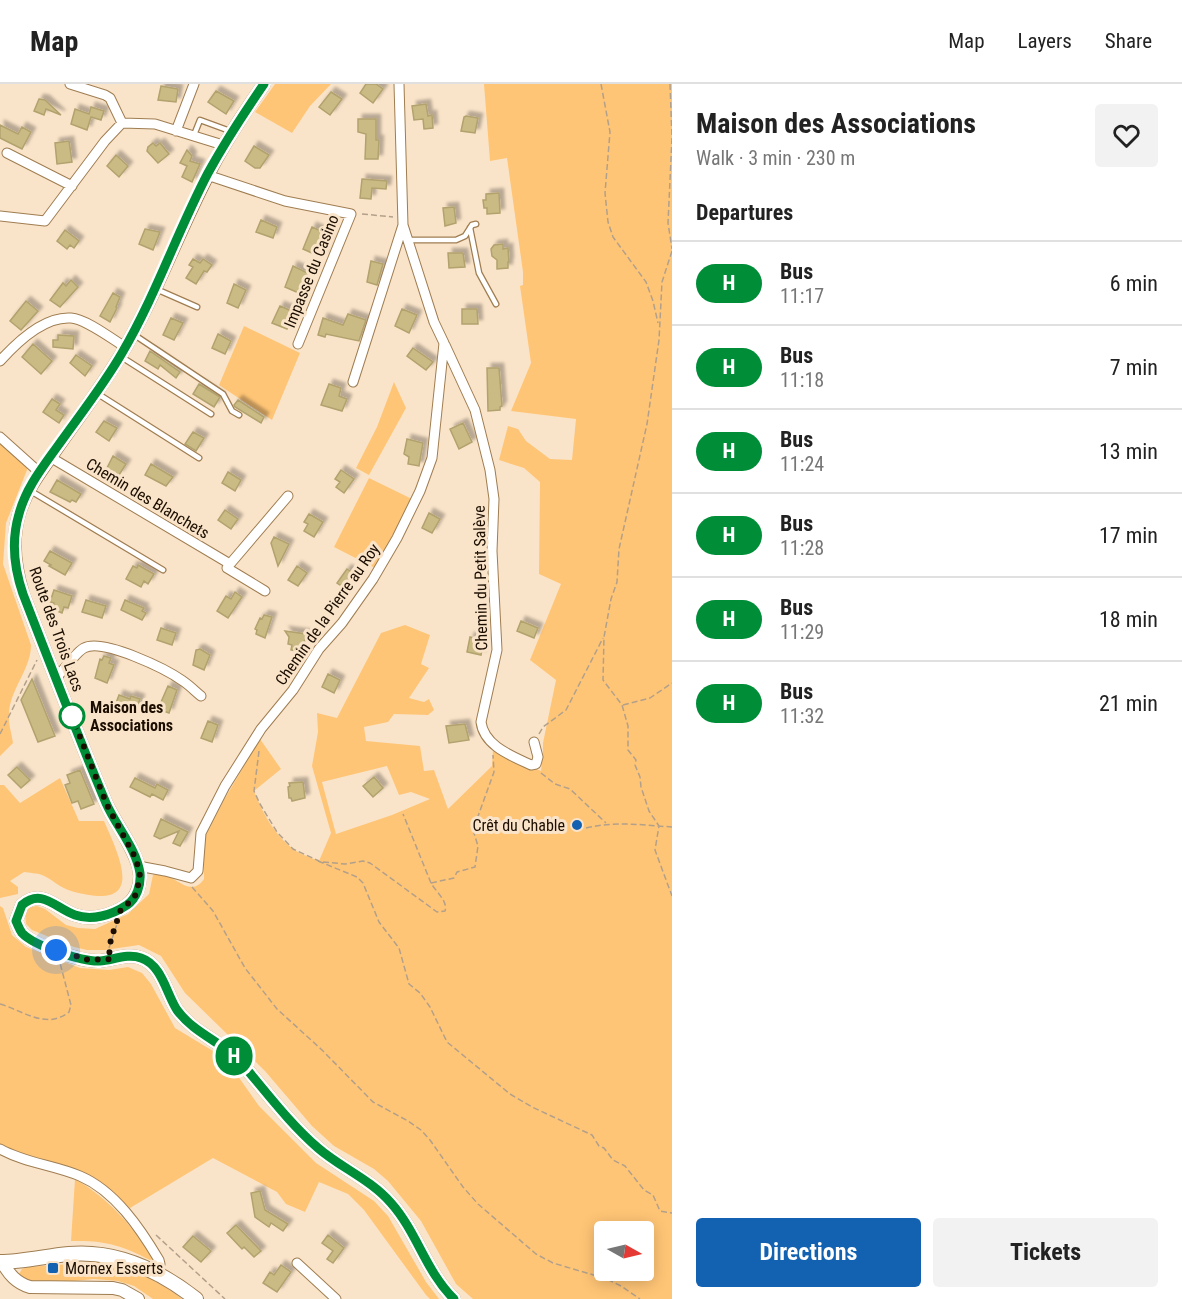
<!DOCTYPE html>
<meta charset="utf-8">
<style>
:root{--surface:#fff;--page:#f2f2f2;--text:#222;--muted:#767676;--line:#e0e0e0;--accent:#1362b1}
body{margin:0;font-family:"Roboto Condensed",sans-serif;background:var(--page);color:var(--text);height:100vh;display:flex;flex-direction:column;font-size:22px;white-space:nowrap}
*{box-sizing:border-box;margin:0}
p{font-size:20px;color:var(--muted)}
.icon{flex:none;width:33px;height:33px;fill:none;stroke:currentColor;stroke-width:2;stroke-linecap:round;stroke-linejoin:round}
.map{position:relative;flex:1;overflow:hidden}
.drawer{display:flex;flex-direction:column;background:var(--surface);width:510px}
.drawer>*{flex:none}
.badge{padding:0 12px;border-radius:20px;font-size:21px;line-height:39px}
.needle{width:39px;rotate:98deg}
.buttons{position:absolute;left:594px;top:1137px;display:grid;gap:12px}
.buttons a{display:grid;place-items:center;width:60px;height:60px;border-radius:6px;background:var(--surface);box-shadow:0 3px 15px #0003;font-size:30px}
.you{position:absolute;width:30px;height:30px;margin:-15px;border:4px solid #fff;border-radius:50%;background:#1a73e8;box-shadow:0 0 0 9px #1a73e833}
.map>.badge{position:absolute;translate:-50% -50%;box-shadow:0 0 0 3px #fff}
h2{padding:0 24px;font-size:22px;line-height:54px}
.round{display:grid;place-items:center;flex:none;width:63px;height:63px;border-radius:6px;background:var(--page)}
.headline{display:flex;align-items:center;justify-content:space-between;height:102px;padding:0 24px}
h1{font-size:28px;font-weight:700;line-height:45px}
.primary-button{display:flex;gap:12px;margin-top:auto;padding:12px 24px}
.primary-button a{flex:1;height:69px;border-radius:6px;background:var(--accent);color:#fff;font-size:24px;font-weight:700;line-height:69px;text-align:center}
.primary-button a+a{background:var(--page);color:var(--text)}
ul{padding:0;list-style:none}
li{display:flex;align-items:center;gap:18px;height:84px;padding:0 24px;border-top:2px solid var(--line)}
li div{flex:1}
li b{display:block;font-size:22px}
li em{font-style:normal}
li .badge{min-width:66px;font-weight:700;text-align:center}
header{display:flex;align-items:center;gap:36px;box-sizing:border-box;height:84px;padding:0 30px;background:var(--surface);border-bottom:2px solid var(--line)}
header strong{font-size:28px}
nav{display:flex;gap:33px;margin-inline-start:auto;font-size:21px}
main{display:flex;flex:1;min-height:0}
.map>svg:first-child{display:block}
</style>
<header>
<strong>Map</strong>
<nav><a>Map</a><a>Layers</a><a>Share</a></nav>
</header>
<main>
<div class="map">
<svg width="672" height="1215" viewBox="0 0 672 1215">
<defs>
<filter id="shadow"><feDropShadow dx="4.5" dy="-4.5" stdDeviation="1.5" flood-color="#0004"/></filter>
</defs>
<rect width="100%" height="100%" fill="#fae4c9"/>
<path fill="#ffc576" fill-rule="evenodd" d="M275,0H331L310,22L292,49L255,28Z
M484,0H672V1215H473L456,1200L421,1137L388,1097L374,1085L334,1062L312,1042L265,987L185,909L161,872L139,861L105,866H87L74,863L32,846L26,840L25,828L30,823L37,822L45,825L66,841L78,844L95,845L128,830L149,810L153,791C154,791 162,790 163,790C176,793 191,814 204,795V755L224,716L260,655L281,685L254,707C262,728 274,750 292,764C299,770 310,773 319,777L331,749L312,682L318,648L317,629L337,634L381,549L405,541L430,551L421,580L429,584L409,614L424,618L429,615L434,626L428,631L394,630L388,638L364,643L366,657L420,662L424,687L434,686L448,725L492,682L493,666L541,687L543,669V659L556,596L530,576L561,500L539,490L540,398L524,384L499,376L508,342L518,345L526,357L550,375L572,376L576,335L511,327L531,279L520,202L523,201V188L507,74L490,77ZM387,682L399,711L411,708L430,715L392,731L336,750L322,698ZM604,1148H644V1186H604Z
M244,242L300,269L272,336L219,301Z
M394,298L406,324L369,391L356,384L377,343Z
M0,357L27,383V386L6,439L3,480L31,561C31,586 9,606 9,631C8,640 12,650 13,659L0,672Z
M369,394L412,415L375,484L334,463Z
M60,694L79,737H104C122,778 146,828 71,807C60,804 52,795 42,791C37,789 29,789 24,788L10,797L18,803V810L0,814V701H4L20,719Z
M0,822L3,824L12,851L26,863L80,884L109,886L128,883L142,889L151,900L175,944L218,970L230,981L259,1022L316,1079L374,1117L388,1132L426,1198L439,1215H430L426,1211L364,1126L348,1110L319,1098L305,1128L286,1120L277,1108L213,1074L130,1124L100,1098L87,1090L19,1069L0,1060Z
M75,1095C108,1114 134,1143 153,1175L150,1176C121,1161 104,1156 71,1157Z
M97,1178C129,1184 157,1195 182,1215H153L134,1202L118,1197L94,1195L43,1200L23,1196L19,1190L22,1185L28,1183Z"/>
<path fill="#caba84" stroke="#b2a26e" stroke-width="1.5" filter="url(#shadow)" d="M366,0H376L383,5L373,19L360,9Z
M161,2L178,5L176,18L158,16Z
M216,7L234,17L226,30L208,18Z
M331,8L342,15L330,31L319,23Z
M39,15L45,16L61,31L46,25L44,31L34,27Z
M426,20L428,32L432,31L433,44L424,45L423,35L414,36L412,22Z
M91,23L104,27L101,36L91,33L87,46L71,40L75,25L89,30Z
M466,32L478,34L475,49L461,47L464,33Z
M358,35H376V56H379L378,75H365L366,50L358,48Z
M0,41L18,50L22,43L31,48L22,65L0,54Z
M69,57L72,78L57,80L55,59Z
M153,59L156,62L160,59L169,70L158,79L147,67L148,63Z
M254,62L269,71L260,84H255L245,77Z
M187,66L192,72L190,77L200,80L192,98L182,93L187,82L180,79Z
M116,71L128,82L119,93L107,82Z
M362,95L387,97L386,105L372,104L371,115L360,114Z
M499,109L500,129L487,130V124H484L483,116H486V110Z
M454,123L456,139L445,142L443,124Z
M261,136L277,143L273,154L256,148Z
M312,143L330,151L321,173L303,165Z
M145,145L160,148L153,166L139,160Z
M65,146L79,157L74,164L70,161L67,165L57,157Z
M503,160V165L508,164L509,178H508V184L497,185V176L492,172L491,165L494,161Z
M448,169H463L465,183L449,184Z
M193,175L200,179L203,175L212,181L207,188L204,187L196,200L186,194L193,183L189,181Z
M371,177L383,180L377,201L367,198Z
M293,182L310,190L301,210L285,203Z
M71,196L78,203L60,223L50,216L63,199L66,202Z
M234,200L246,206L238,224L227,219Z
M113,209L120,213L116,223L117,224L110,238L100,232Z
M26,217L38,227L21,246L10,237Z
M280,222L294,228L287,245L272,239Z
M402,225L417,231L409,249L395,242Z
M462,225H477L478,240H462Z
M348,230L366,236L359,257L326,250L325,253L318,251L323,234L343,241Z
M171,234L183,239L174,256L163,251Z
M218,250L231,257L225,270L212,264Z
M58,251L74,252L73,265L53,263V256H58Z
M33,260L52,277L41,290L22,273Z
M413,264L433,278L426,286L407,272Z
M150,267L180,288L176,294L160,281L158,285L145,277Z
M76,271L92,282L85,292L70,279Z
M487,284H499L502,322L500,323V326L488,327Z
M199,300L220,313L214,323L193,310Z
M329,300L341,304L339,312L347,315L342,327L321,321Z
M52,315L60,320L56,326L64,331L59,339L43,328Z
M238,316L264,333L261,339L235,323L234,321Z
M104,337L117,344L109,357L96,348Z
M463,339L472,358L459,365L450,345Z
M193,348L204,354L196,367L185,360Z
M407,355L423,359L419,382L408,380L409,373L404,370Z
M113,372L126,380L119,391L116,389L114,393L105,388Z
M151,380L173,393L166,402L145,391Z
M341,386L354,395L344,409L336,403L340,398L335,395Z
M228,388L241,396L235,407L222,399Z
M57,396L81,410L76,418L72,416L70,418L50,408Z
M225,426L238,435L231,445L218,436Z
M429,429L440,435L432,449L422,444Z
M309,430L323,438L314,453L304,447L308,440L304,438Z
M274,453L289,460L278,482L271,459Z
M50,467L72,479L65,491L49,482L51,481L44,477Z
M138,481L154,490L148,500L144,497L141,503L126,495L133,482L137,484Z
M297,482L307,489L298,502L288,496Z
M347,485L356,491L346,505L337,499Z
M54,506L72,512L68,524L64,523L62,529L52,525L54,519L50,518Z
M235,508L242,513L228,534L217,527L226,512L231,515Z
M86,516L106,522L102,534L82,528Z
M125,516L144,524L142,527L146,529L142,536L121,526Z
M264,531L272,533L265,554L256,550L257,546L255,545L260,534L262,535Z
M521,537L538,544L534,554L517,547Z
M161,544L176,549L172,561L157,556Z
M285,547L306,550L302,568L291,566L292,561L288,560L289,553Z
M470,553L484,556L481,571L467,568Z
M200,565L210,571L204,586L193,581L196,566Z
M104,572L111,574L109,579L114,581L107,599L95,594L100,575L102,576Z
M328,590L340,596L334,609L322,603Z
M32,595L55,652L38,658L21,616Z
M168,602L177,606L169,629L158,625Z
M119,611L130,615L131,612L140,615L136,626L116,619Z
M208,637L218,641L212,658L201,654Z
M465,640L469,656L449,659L446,642Z
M17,683L30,696L21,704L8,691Z
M80,686L94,720L81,725L78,717L72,719L65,701L70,699L67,691Z
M374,693L383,704L373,713L363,702Z
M135,694L155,704L157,700L168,706L163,716L152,710L150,713L130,703Z
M303,698L305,714L292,717L291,714H289L288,703L290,702L289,699Z
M161,735L188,748L180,762L173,759L179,747L160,755L154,752Z
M260,1107L265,1126L288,1140L283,1147L271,1139L269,1143L255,1133L251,1109Z
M236,1141L261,1167L254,1173L244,1163L242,1165L227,1149Z
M328,1151L344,1164L333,1179L327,1175L333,1167L322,1159Z
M193,1152L211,1167L201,1178L183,1163Z
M281,1181L291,1188L277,1208L263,1199L270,1188L274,1191Z"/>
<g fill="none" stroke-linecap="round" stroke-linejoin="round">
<defs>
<path id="service" d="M194,51L200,36L230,47
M470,144L479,189L496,220
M408,156H456L465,152L472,141L476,140
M156,205L197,223
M133,250L223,310L232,327L239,331
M120,272L211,330
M98,310L199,374
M29,406L163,486"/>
<path id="minor" d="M70,0L105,11L110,14L122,39
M176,47L194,0
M7,69L72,102
M207,91L285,117L351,130L298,260
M0,132L45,137L105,57L122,39L155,40L223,61
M445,261L475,326L490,386L494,415L492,467L497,566L481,638C484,662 512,672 531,681L536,680L538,673L534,658
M0,277C17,258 44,232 71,234C86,235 112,255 125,263
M353,298L403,141
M0,353L39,388
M50,373L230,480L227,484L265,507
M230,480L288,412
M56,594C64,586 75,569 84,564C103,554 166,585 183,597C189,601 195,607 201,612
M138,782L165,787L191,794L198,787L201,749L225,702L261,645L293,606L319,565L342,539L373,495L397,454L420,407L432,374L444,259L434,238L403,141L399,0
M0,1065C25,1079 54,1081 80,1092C115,1107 140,1144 159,1176L160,1180L157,1190
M297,1179L336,1215"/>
<path id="tertiary" d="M264,0C244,29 225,57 209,89C178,148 156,211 122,269C102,303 77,335 55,367C41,387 26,406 19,430C11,457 15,484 23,510C50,580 77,650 106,719C116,741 133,761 139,784C142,797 138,813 127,821C112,831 92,837 75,831C55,824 42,804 22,821L16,837C18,841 19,845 22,849C34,862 82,878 100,877C113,876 128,869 141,874C162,881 166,909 177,926C193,948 219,957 238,975C264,1005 288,1038 318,1064C341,1084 370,1095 391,1119C417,1148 426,1188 454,1215
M2,1178C9,1190 16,1199 30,1203L113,1204L122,1206L138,1215"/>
<path id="secondary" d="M0,1178C23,1178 46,1172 69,1170C116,1166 159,1186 196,1215"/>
</defs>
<use href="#service" stroke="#9f7d51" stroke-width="7"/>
<use href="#minor" stroke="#9f7d51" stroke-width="11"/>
<use href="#tertiary" stroke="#9f7d51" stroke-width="14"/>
<use href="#secondary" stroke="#9f7d51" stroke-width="16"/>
<path stroke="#b3a08a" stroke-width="1.5" stroke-dasharray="6 3" stroke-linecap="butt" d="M601,0L610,48L605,109L608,138L613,153L646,198L653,217L658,239
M670,0L672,53L668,139L672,165
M362,130L393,133
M672,167L662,198L659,256L647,340L619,465L617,498L611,515L604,553L603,596L622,621L628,642V666L636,676L635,681L640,693L641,703L649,727L659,742L655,766L672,812
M623,621L650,614L672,599
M0,650L37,576
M539,650L543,643L566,626L603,554
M259,667L254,707L260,720L277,748L293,765L319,777
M541,689L555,700L570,705L606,739
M586,744C616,737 642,741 672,743
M318,777L357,793L363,799L379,838L399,864L409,900L420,909L430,923L447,958L510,1010L532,1023L592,1051L599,1062L604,1064L613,1076L625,1082L644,1106L653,1111L660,1127L672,1129
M323,778L345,780L363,777L370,779L437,828L445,827C448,817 436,808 431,799L403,730
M431,799L454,794L457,788L475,783L478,762L473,746L494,688L493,671
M192,803L213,827L245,884L277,925L322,966L373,1018L408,1037L421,1046L430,1056L463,1103L478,1120L536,1170L553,1179L607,1195L621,1202L640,1215
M109,864L117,840
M0,920C24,927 46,946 69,928L71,921L60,879
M156,1151L225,1215"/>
<use href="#service" stroke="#fff" stroke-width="4.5"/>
<use href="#minor" stroke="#fff" stroke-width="9"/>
<use href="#tertiary" stroke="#fff" stroke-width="12"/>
<use href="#secondary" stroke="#fff" stroke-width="14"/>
</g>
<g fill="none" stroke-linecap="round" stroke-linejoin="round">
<defs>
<path id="line" d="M264,0C244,29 225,58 208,89C177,148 156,211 122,269C103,302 79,332 57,363C42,384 26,404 19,430C11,457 14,484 23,510C50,580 77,650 106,719C116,742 136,764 140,789C141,801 137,814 127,821C112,831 92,837 75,831C55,824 42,804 22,821L16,837C18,841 19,845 22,849C34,862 83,878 100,877C113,876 128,869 141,874C162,881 166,909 177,926C193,948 219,957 238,975C264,1005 288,1038 318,1064C341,1084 370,1095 391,1119C417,1148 426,1188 454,1215"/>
</defs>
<use href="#line" stroke="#fff" stroke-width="14"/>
<use href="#line" stroke="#008d38" stroke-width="9"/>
<path stroke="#1b0e01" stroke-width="6" stroke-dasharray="0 10.8" d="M56,866L89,876L112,875L109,867L111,855L121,825L130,818L137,809L140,789L135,773L107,721L71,630L72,632"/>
</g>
<circle fill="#fff" stroke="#008d38" stroke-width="3" cx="72" cy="632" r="12"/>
<g fill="#1362b1" stroke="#fae4c9" stroke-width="2">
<circle cx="577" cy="741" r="6"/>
<rect x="47" y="1178" width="12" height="12" rx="3"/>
</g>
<g text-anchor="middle" stroke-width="6" stroke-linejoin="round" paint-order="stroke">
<g font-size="16" fill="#1b0e01" stroke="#fae4c9">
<text transform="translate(311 187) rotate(-68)" y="6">Impasse du Casino</text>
<text transform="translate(148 414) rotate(31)" y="6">Chemin des Blanchets</text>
<text transform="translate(480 494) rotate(-91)" y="6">Chemin du Petit Salève</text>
<text transform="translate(327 530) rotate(-55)" y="6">Chemin de la Pierre au Roy</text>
<text transform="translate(57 545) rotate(70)" y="6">Route des Trois Lacs</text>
</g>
<g font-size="16" font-weight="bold" fill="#1b0e01" stroke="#fae4c9" text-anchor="start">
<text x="90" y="629">Maison des<tspan x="90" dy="18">Associations</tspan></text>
</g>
<g font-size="16" fill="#1b0e01" stroke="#fae4c9" text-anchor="end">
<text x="565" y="747">Crêt du Chable</text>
<text x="65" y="1190" text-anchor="start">Mornex Esserts</text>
</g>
</g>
</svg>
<div class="buttons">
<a><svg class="needle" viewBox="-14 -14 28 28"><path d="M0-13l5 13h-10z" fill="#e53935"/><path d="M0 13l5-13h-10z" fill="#767676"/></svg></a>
</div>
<div class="you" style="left:56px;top:866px"></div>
<b class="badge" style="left:234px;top:972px;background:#008d38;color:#fff">H</b>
</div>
<section class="drawer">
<div class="headline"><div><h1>Maison des Associations</h1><p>Walk · 3 min · 230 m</p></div><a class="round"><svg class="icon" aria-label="heart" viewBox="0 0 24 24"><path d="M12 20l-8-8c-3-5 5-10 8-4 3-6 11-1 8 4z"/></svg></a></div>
<h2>Departures</h2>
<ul>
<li><span class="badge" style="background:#008d38;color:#fff">H</span><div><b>Bus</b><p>11:17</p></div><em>6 min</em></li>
<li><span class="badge" style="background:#008d38;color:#fff">H</span><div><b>Bus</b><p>11:18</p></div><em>7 min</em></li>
<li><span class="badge" style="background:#008d38;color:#fff">H</span><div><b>Bus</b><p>11:24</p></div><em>13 min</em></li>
<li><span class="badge" style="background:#008d38;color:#fff">H</span><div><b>Bus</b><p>11:28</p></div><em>17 min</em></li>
<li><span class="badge" style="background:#008d38;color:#fff">H</span><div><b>Bus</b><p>11:29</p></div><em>18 min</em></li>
<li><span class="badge" style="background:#008d38;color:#fff">H</span><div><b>Bus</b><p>11:32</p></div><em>21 min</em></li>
</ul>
<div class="primary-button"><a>Directions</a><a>Tickets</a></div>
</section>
</main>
